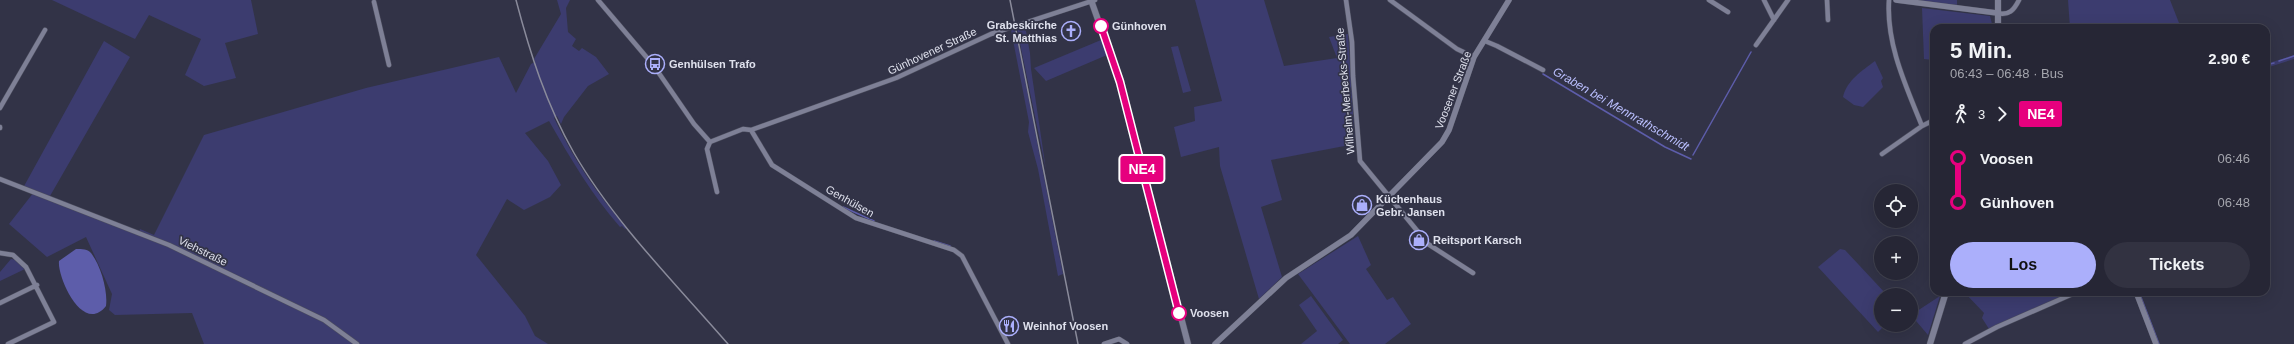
<!DOCTYPE html>
<html lang="de">
<meta charset="utf-8">
<style>
:root{--surface:#262635;--page:#323241;--text:#f1f3f6;--muted:#a4a5ad;--line:#424350;--accent:#abaffb}
body{margin:0;font-family:Helvetica,sans-serif;background:var(--page);color:var(--text);height:100vh;display:flex;flex-direction:column;font-size:15px;white-space:nowrap}
*{box-sizing:border-box;margin:0}
p{font-size:13px;color:var(--muted)}
.icon{flex:none;width:22px;height:22px;fill:none;stroke:currentColor;stroke-width:2;stroke-linecap:round;stroke-linejoin:round}
.map{position:relative;flex:1;overflow:hidden}
.sheet{position:absolute;left:1930px;top:24px;width:340px;height:272px;display:flex;flex-direction:column;background:var(--surface);border-radius:12px;box-shadow:0 4px 16px #0002,0 0 0 1px var(--line)}
.sheet>*{flex:none}
.badge{padding:0 8px;border-radius:3px;font-size:14px;line-height:26px}
.controls{position:absolute;left:1874px;top:184px;display:grid;gap:8px}
.controls a{display:grid;place-items:center;width:44px;height:44px;border-radius:50%;background:var(--surface);box-shadow:0 4px 16px #0002,0 0 0 1px var(--line);font-size:20px}
.map>.badge{position:absolute;translate:-50% -50%;box-shadow:0 0 0 2px #fff}
.legs{display:flex;align-items:center;gap:6px;height:44px;padding:0 20px;font-size:13px}
.legs p{margin-inline-start:auto}
.overview{display:flex;align-items:center;justify-content:space-between;height:68px;padding:0 20px}
h1{font-size:22px;font-weight:700;line-height:30px}
.cta{display:flex;gap:8px;margin-top:auto;padding:8px 20px}
.cta a{flex:1;height:46px;border-radius:24px;background:var(--accent);color:#111;font-size:16px;font-weight:700;line-height:46px;text-align:center}
.cta a+a{background:var(--page);color:var(--text)}
ul{padding:0 20px;list-style:none}
li{display:flex;align-items:center;gap:14px;height:44px;font-size:15px}
li i{display:grid;place-items:center;width:6px;height:100%;margin:0 5px;background:currentColor}
li i::after{content:'';width:10px;height:10px;margin:-5px;border:3px solid;border-radius:50%;background:var(--surface)}
li p{margin-inline-start:auto}
li:first-child i{background:linear-gradient(#0000 50%,currentColor 0)}
li:last-child i{background:linear-gradient(currentColor 50%,#0000 0)}
.map>svg:first-child{display:block}
</style>
<div class="map">
<svg width="2294" height="344" viewBox="0 0 2294 344">
<rect width="100%" height="100%" fill="#323347"/>
<path fill="#3c3c6f" d="M52,0H251L258,34L225,43L236,78L204,86L185,75L201,39L149,15L135,39Z
M557,0H570L566,8L568,32L576,39L572,46L579,51L582,48L596,57L609,74L588,86L564,117L561,124L557,116L554,118C573,158 597,195 627,228L625,229L622,226L620,227C592,195 570,158 549,121L525,133L548,161L561,185L550,197L524,210L507,199L476,255L525,316L535,336L548,344H204L192,313L115,315L109,310L112,294L86,237L47,257L9,224L34,192L23,188L104,41L130,57L50,196L69,203L73,210L139,234L140,229L154,235L204,135L366,88L499,57L516,93L531,64L535,62L534,59L561,14Z
M1195,0H1264L1284,66L1337,58L1329,37L1348,34L1355,144L1271,160L1282,200L1261,207L1282,277L1259,299L1220,166L1219,147L1181,157L1174,127L1195,121L1194,107L1222,101Z
M1919,0H1957V5L1923,3Z
M2068,0H2170L2181,28H2070Z
M1922,8L1990,16L1993,28H1934V60L1924,59Z
M1025,26L1030,53L1031,69L1046,170L1017,29Z
M1015,29L1063,274L1058,276L1038,169L1028,132L1029,122L1011,30Z
M1101,40L1107,55L1046,81L1034,68Z
M1178,46L1191,91L1183,93L1171,47Z
M2294,55V59L2266,68V64Z
M1875,61L1883,78L1881,81L1883,87L1863,107L1854,105L1843,97C1847,80 1862,71 1875,61Z
M1358,236L1371,265L1366,269L1387,300L1393,297L1411,324L1385,344H1350L1298,274Z
M1840,249L1845,250L1887,295H1881V325H1885L1878,332L1818,267Z
M11,259L16,260L25,269L0,281V272Z
M1964,292H2066L2068,294L1989,329L1982,318L1984,313Z
M1311,296L1343,340L1338,344H1301L1317,331L1299,305Z
M1940,296L1928,335L1911,315Z"/>
<path fill="#5d5daa" d="M76,249C82,249 88,249 91,253C101,266 108,291 106,306C83,335 57,277 59,261Z"/>
<g fill="none" stroke-linecap="round" stroke-linejoin="round">
<path stroke="#5d5daa" stroke-width="1.5" d="M2279,61L2294,56
M2266,65L2274,63
M1543,74L1665,147L1691,159
M1693,155L1751,52
M843,207L874,221
M934,241L950,246
M2139,292L2159,344"/>
<defs>
<path id="minor" d="M598,0L654,66L694,124L710,142
M1346,0L1352,42L1353,76L1360,161L1428,244L1473,273
M1390,0L1457,49L1474,57
M1709,0L1728,12
M1764,0L1774,20
M1827,0L1828,20
M1889,0C1886,44 1906,86 1922,126
M374,2L389,65
M1997,13C2009,16 2014,10 2019,0
M1485,41L1497,46L1543,70
M1756,45L1788,0
M0,108L45,30
M0,127V128
M751,130L772,165L856,218L954,250L962,256L1008,344
M1882,154L1922,126L1934,120
M0,179L169,245L324,320L357,344
M717,192L707,149L710,142L743,129L751,130L896,78L991,34L1095,0
M0,253L13,255L26,267L54,322L8,344
M0,303L37,285
M1104,344L1119,339L1127,344
M1965,344L1997,327L2077,292"/>
<path id="tertiary" d="M1896,0L1997,13
M2136,292L2156,344
M1215,344L1286,278L1351,235L1442,142L1449,130L1474,57L1509,0"/>
<path id="secondary" d="M1091,0L1120,82L1188,344
M1998,28V0
M1930,344L1946,292"/>
</defs>
<use href="#minor" stroke="#4d4e5f" stroke-width="5.5"/>
<use href="#tertiary" stroke="#4d4e5f" stroke-width="6"/>
<use href="#secondary" stroke="#4d4e5f" stroke-width="7"/>
<use href="#minor" stroke="#7e8096" stroke-width="4.5"/>
<use href="#tertiary" stroke="#7e8096" stroke-width="5.5"/>
<use href="#secondary" stroke="#7e8096" stroke-width="6"/>
<path stroke="#8a8b9b" stroke-width="1.5" d="M516,0C530,53 546,104 574,153C614,222 675,283 728,344
M1010,0L1078,344"/>
</g>
<g fill="none" stroke-linecap="round" stroke-linejoin="round">
<defs>
<path id="line-1" d="M1101,26L1120,82L1179,313"/>
</defs>
<use href="#line-1" stroke="#fff" stroke-width="9"/>
<use href="#line-1" stroke="#e6007e" stroke-width="6"/>
</g>
<defs>
<symbol id="church-ring" viewBox="-11 -11 22 22"><circle r="9.5" fill="#323347" stroke="#abaffb" stroke-width="1.5"/><path d="M-1.2-6h2.4v3.5h3.3v2.4h-3.3V6h-2.4V-.1h-3.3v-2.4h3.3Z" fill="#abaffb"/></symbol>
<symbol id="bus-ring" viewBox="-11 -11 22 22"><circle r="9.5" fill="#323347" stroke="#abaffb" stroke-width="1.5"/><path d="M-5-6H5V4H4V6H2V4H-2V6H-4V4H-5ZM-3.5-4V0h7V-4ZM-3.5 1.2v1.5H-2V1.2ZM2 1.2v1.5H3.5V1.2Z" fill="#abaffb"/></symbol>
<symbol id="shop-ring" viewBox="-11 -11 22 22"><circle r="9.5" fill="#323347" stroke="#abaffb" stroke-width="1.5"/><path d="M-5-2.5h2.3a2.7 3.5 0 0 1 5.4 0H5L5.5 6h-11ZM-1.5-2.5h3a1.5 2.3 0 0 0-3 0Z" fill="#abaffb"/></symbol>
<symbol id="restaurant-ring" viewBox="-11 -11 22 22"><circle r="9.5" fill="#323347" stroke="#abaffb" stroke-width="1.5"/><path d="M-5-6h1v4h1v-4h1v4h1v-4h1v5L-1.5 .5V6h-2V.5L-5-1ZM5-6V6H3V1.5H1.5Q1.5-4 5-6Z" fill="#abaffb"/></symbol>
</defs>
<g fill-rule="evenodd">
<use href="#church-ring" x="1060" y="20" width="22" height="22"/>
<use href="#bus-ring" x="644" y="53" width="22" height="22"/>
<use href="#shop-ring" x="1351" y="194" width="22" height="22"/>
<use href="#shop-ring" x="1408" y="229" width="22" height="22"/>
<use href="#restaurant-ring" x="998" y="315" width="22" height="22"/>
</g>
<g fill="#fff" stroke="#e6007e" stroke-width="2">
<circle cx="1101" cy="26" r="7"/>
<circle cx="1179" cy="313" r="7"/>
</g>
<g text-anchor="middle" stroke-width="3.5" stroke-linejoin="round" paint-order="stroke">
<g font-size="11" font-weight="bold" fill="#dfe1ed" stroke="#323347" text-anchor="start">
<text x="1057" y="29" text-anchor="end">Grabeskirche<tspan x="1057" dy="13">St. Matthias</tspan></text>
<text x="669" y="68">Genhülsen Trafo</text>
<text x="1376" y="203">Küchenhaus<tspan x="1376" dy="13">Gebr. Jansen</tspan></text>
<text x="1433" y="244">Reitsport Karsch</text>
<text x="1023" y="330">Weinhof Voosen</text>
</g>
<g font-size="11" font-weight="bold" fill="#dfe1ed" stroke="#323347" text-anchor="start">
<text x="1112" y="30">Günhoven</text>
<text x="1190" y="317">Voosen</text>
</g>
<g font-size="11" fill="#dfe1ed" stroke="#323347">
<text transform="translate(932 51) rotate(-25)" y="4">Günhovener Straße</text>
<text transform="translate(1453 90) rotate(-69)" y="4">Voosener Straße</text>
<text transform="translate(1345 91) rotate(-95)" y="4">Wilhelm-Merbecks-Straße</text>
<text transform="translate(850 201) rotate(29)" y="4">Genhülsen</text>
<text transform="translate(203 251) rotate(26)" y="4">Viehstraße</text>
</g>
<g font-size="12" font-style="italic" fill="#babffe" stroke="#323347">
<text transform="translate(1621 109) rotate(30)" y="4">Graben bei Mennrathschmidt</text>
</g>
</g>
</svg>
<div class="controls">
<a><svg class="icon" aria-label="locate" viewBox="0 0 24 24"><circle cx="12" cy="12" r="6"/><path d="M12 2v4M12 18v4M2 12h4M18 12h4"/></svg></a>
<a>+</a>
<a>−</a>
</div>
<b class="badge" style="left:1142px;top:169px;background:#e6007e;color:#fff">NE4</b>
<section class="sheet">
<div class="overview"><div><h1>5 Min.</h1><p>06:43 – 06:48 · Bus</p></div><b>2.90 €</b></div>
<div class="legs"><svg class="icon" aria-label="walk" viewBox="0 0 24 24"><circle cx="13" cy="4" r="2"/><path d="M13 8l-2 6 4 7M11 14l-3 7M7 12l3-4h3l4 4"/></svg>3<svg class="icon" aria-label="forward" viewBox="0 0 24 24"><path d="M9 5l7 7-7 7"/></svg><b class="badge" style="background:#e6007e;color:#fff">NE4</b></div>
<ul>
<li><i style="color:#e6007e"></i><b>Voosen</b><p>06:46</p></li>
<li><i style="color:#e6007e"></i><b>Günhoven</b><p>06:48</p></li>
</ul>
<div class="cta"><a>Los</a><a>Tickets</a></div>
</section>
</div>
